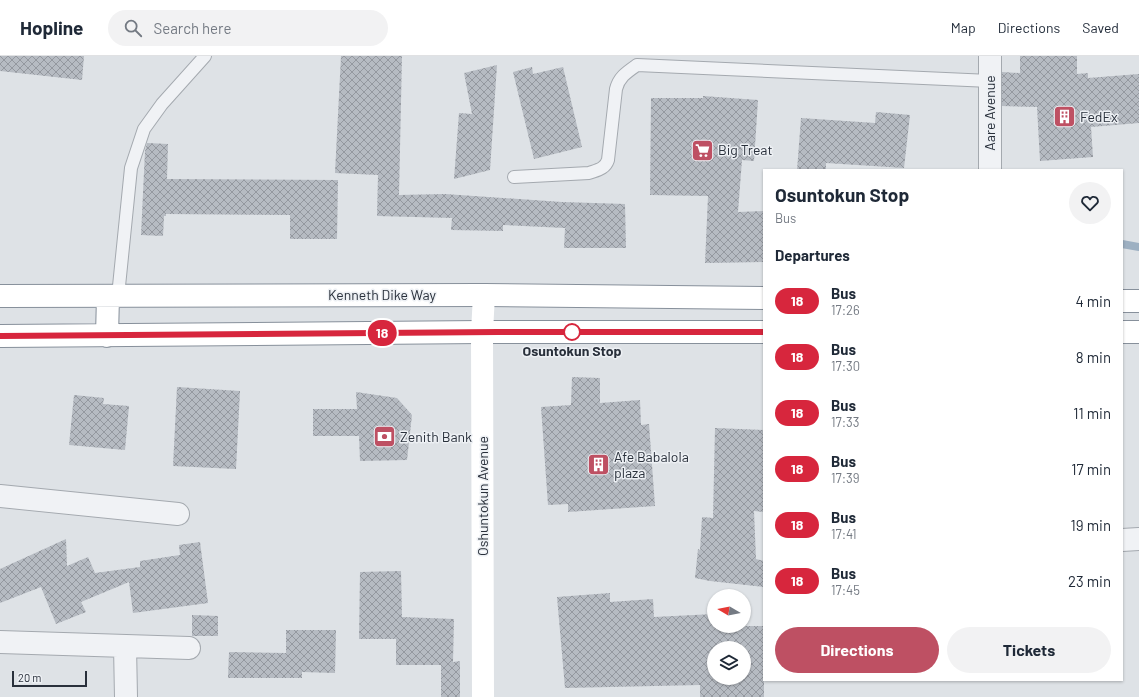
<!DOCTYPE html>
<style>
:root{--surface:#fff;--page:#f2f2f3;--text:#1f2937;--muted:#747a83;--line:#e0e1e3;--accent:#be5063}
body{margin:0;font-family:Barlow,sans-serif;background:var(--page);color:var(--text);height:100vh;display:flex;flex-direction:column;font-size:15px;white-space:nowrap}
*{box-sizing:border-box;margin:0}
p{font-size:13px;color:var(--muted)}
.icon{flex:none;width:22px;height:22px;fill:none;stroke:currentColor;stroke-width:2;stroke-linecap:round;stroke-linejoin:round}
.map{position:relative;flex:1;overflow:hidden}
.sheet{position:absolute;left:763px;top:113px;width:360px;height:512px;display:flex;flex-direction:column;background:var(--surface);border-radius:0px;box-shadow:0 1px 3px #0004}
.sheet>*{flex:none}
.badge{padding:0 8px;border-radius:13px;font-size:14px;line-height:26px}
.needle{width:26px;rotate:280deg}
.controls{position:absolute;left:707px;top:533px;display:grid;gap:8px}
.controls a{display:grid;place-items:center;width:44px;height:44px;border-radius:50%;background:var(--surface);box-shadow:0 1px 3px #0004;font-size:20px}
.scale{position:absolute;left:12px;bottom:10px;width:75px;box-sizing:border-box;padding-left:4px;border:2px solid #29303b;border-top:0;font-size:11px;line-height:14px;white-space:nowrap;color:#29303b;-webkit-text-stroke:3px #edf0f4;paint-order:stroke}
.map>.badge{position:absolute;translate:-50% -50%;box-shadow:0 0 0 2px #fff}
h2{padding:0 12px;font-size:15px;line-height:36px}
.round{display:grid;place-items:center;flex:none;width:42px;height:42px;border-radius:21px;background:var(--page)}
.overview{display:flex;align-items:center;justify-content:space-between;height:68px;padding:0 12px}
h1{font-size:19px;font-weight:700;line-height:30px}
.cta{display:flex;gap:8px;margin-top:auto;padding:8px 12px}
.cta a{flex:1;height:46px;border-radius:24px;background:var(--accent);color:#fff;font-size:16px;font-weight:700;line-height:46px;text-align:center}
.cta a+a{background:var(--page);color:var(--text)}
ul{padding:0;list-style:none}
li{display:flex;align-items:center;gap:12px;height:56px;padding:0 12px}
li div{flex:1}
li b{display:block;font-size:15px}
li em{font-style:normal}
li .badge{min-width:44px;font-weight:700;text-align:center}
header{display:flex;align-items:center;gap:24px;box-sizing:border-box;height:56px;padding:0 20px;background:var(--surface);border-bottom:1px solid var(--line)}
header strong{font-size:19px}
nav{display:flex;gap:22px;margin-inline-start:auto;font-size:14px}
.search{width:280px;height:36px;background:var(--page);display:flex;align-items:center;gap:10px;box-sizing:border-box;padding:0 14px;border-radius:22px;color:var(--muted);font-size:15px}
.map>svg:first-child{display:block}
</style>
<header>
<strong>Hopline</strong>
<div class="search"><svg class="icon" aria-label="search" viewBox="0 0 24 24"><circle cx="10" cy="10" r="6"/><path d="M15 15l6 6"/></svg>Search here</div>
<nav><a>Map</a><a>Directions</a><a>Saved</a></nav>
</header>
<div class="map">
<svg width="1139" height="641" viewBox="0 0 1139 641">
<defs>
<pattern id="building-cross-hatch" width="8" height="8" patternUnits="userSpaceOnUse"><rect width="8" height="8" fill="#b6bbc2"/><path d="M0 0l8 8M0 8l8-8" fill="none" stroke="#94989f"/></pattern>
</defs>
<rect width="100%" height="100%" fill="#dee2e6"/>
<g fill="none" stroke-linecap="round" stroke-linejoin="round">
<path stroke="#9db0c2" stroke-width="8" d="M1122,188L1139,191"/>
</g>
<path fill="url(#building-cross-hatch)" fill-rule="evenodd" d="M0,0H84L82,24L0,15Z
M341,0H402L399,139L445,138L562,146L625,148L626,192H564L565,172L503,169V175L451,174L452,162L377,160L378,119L335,117Z
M1020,0H1077V18L1088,17V22L1139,18V67L1091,71L1093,101L1040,105L1037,51L1002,50V16L1020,17Z
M497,9L490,114L454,123L459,57L472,58L464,17Z
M532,11L533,18L563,11L582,91L534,103L513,16Z
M703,40L758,44L754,105L742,104L738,156L764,155V206L705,207L708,140L650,139L651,42H703Z
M876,56L910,59L904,112L826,107V114H797L801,62L875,67Z
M147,87L168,88L167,123L338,124L337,183H290V159L166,158V160H164L163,180L141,179L145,95Z
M572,321L600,322V347L640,344L641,369L649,368L655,450L568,456V448L548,449L541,351L571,349Z
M177,331L240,335L236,413L173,410Z
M356,336L397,342L412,359L407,404L360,405L359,380H313V353H357Z
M74,339L104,342L103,348L129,350L125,394L69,389Z
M715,372L764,374V456L754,455L756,503L764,505V531L710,525L695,522L698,493L700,494L702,461L713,462Z
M66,483L67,510L88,501L95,517L140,511V505L180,499L179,489L200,486L208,547L133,557L129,526L81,546L86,556L56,568L41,531L0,547V513Z
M401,515L402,561L454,563L453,606L460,605V641H441V609H396V583H359L360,516Z
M610,537V546L653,543L654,561L714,558V570H764V641H700V629L565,632L557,541ZM714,592H744V622H714Z
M192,559L218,560V580H192Z
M286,574H336L335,617L302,616V622H228L229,596L286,597Z"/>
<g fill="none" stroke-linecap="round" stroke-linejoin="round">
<defs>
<path id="service" d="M514,121L589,117C597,114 605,113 608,104L616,33C619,21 627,16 637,9L990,25
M118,240L131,112L144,73L162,48L205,0"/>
<path id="minor" d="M990,0V114
M0,440L178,458
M1122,484L1139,483
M0,586L189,592
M125,590L126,641"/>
<path id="trunk" d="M0,240L484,239L764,242
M1122,245H1139
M1122,276H1139
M0,280L482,276H764
M107,280L108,240"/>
</defs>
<use href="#service" stroke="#a4a9af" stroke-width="14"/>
<use href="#minor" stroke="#a4a9af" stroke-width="24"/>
<use href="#trunk" stroke="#87909b" stroke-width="24"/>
<use href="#service" stroke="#f0f2f5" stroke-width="12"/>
<use href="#minor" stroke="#f0f2f5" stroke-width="22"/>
<path stroke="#fff" stroke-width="22" d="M483,641L482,276L484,239"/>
<use href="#trunk" stroke="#fff" stroke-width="22"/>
</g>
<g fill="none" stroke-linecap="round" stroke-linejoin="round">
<defs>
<path id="line" d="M0,280L498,276H764"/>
</defs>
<use href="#line" stroke="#fff" stroke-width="9"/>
<use href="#line" stroke="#d7263d" stroke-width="6"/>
</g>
<defs>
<symbol id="building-square" viewBox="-11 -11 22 22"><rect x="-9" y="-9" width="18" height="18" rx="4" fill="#be5063" stroke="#edf0f4"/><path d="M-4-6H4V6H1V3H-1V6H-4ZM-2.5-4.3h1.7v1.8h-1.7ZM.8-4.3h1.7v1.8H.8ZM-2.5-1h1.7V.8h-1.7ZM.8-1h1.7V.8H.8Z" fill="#fff"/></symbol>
<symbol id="supermarket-square" viewBox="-11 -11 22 22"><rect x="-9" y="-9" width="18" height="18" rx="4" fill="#be5063" stroke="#edf0f4"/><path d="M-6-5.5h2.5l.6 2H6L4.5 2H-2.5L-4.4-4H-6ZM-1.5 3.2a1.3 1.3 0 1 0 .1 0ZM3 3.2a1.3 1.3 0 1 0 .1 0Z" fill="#fff"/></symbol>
<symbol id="bank-square" viewBox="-11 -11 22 22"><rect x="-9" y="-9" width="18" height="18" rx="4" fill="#be5063" stroke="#edf0f4"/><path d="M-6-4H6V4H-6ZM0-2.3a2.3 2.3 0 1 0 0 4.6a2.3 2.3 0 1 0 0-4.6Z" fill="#fff"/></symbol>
</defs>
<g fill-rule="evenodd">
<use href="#building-square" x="1052" y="48" width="25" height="25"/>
<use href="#supermarket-square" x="690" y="82" width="25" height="25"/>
<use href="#bank-square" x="372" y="368" width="25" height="25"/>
<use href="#building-square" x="586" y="396" width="25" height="25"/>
</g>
<circle fill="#fff" stroke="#d7263d" stroke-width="2" cx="572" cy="276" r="8"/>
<g text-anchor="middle" stroke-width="3" stroke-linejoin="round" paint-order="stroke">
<g font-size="14" fill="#29303b" stroke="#edf0f4">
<text transform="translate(990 57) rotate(-90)" y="5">Aare Avenue</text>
<text x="382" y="244">Kenneth Dike Way</text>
<text transform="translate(483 440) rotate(-90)" y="5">Oshuntokun Avenue</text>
</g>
<g font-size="14" fill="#29303b" stroke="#edf0f4" text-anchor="start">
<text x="1080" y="66">FedEx</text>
<text x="718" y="99">Big Treat</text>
<text x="400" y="386">Zenith Bank</text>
<text x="614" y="406">Afe Babalola<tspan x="614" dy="16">plaza</tspan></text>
</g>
<g font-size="14" font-weight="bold" fill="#29303b" stroke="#edf0f4">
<text x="572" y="300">Osuntokun Stop</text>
</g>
</g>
</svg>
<div class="controls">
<a><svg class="needle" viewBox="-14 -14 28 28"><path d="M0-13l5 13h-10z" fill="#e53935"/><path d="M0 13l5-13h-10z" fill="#747a83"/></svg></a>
<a><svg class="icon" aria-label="layers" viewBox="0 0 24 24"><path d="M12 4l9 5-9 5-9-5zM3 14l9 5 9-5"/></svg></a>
</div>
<div class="scale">20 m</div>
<b class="badge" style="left:382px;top:277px;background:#d7263d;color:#fff">18</b>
<section class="sheet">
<div class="overview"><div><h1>Osuntokun Stop</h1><p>Bus</p></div><a class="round"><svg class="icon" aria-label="heart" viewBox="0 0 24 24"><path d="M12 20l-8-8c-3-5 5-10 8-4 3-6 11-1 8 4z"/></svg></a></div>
<h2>Departures</h2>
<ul>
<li><span class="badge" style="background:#d7263d;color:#fff">18</span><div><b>Bus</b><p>17:26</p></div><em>4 min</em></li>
<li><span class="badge" style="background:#d7263d;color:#fff">18</span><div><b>Bus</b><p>17:30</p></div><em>8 min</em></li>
<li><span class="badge" style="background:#d7263d;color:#fff">18</span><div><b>Bus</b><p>17:33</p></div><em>11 min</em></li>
<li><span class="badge" style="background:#d7263d;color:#fff">18</span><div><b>Bus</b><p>17:39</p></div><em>17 min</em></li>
<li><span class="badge" style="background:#d7263d;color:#fff">18</span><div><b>Bus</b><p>17:41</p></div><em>19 min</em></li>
<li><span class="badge" style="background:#d7263d;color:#fff">18</span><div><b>Bus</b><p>17:45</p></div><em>23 min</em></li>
</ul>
<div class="cta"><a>Directions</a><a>Tickets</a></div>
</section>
</div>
